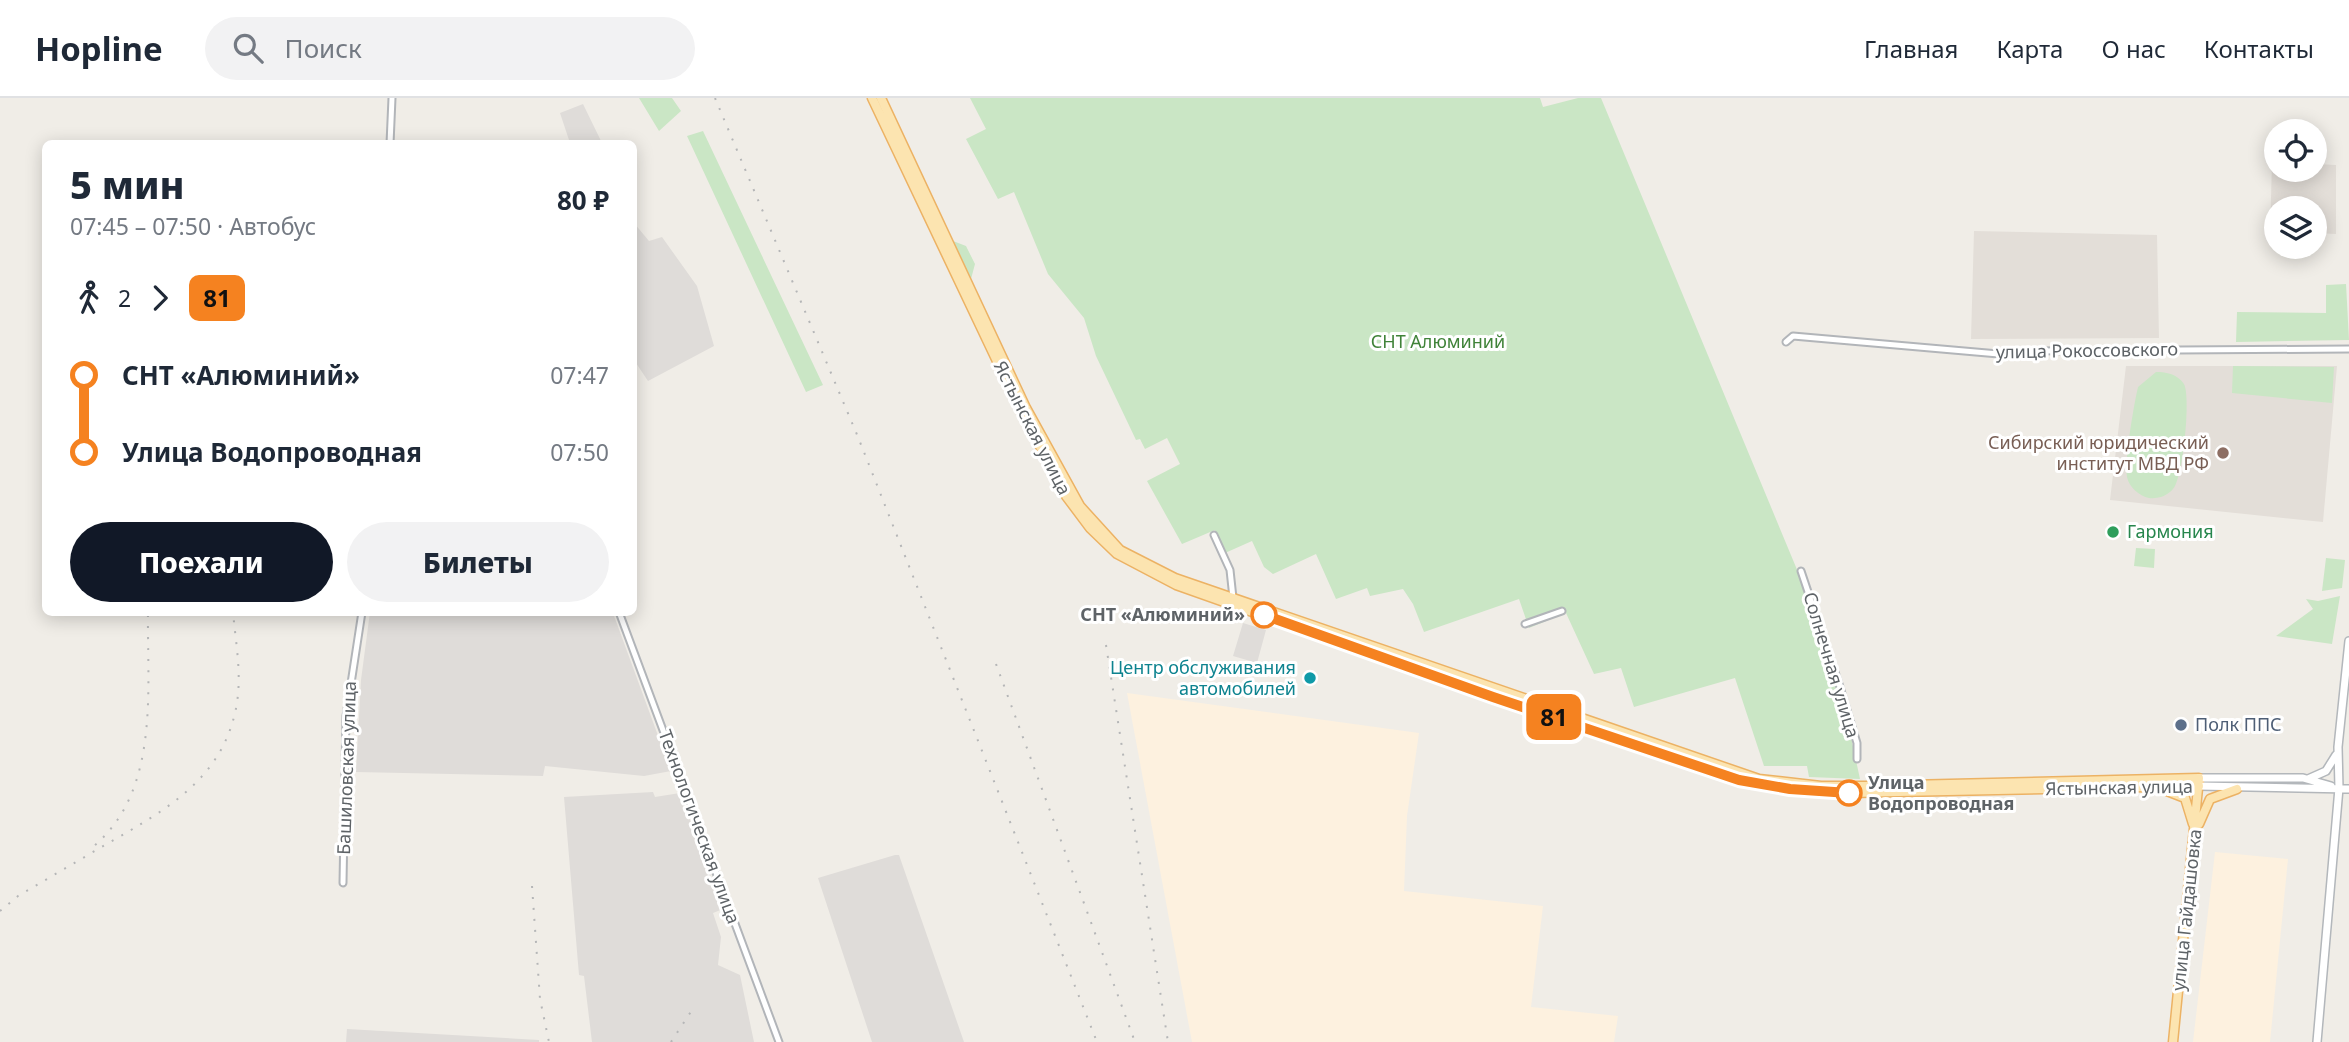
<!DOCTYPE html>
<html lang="ru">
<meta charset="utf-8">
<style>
:root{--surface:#fff;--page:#f2f2f3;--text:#1f2937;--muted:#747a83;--line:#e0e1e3;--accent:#111827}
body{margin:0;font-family:"Noto Sans",sans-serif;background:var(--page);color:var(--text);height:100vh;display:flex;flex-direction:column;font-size:26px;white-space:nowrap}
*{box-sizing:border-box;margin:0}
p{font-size:23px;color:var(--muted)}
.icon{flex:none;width:38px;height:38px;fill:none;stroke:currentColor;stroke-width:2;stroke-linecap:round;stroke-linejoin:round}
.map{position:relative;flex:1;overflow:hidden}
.sheet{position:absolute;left:42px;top:42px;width:595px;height:476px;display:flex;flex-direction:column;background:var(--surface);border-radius:10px;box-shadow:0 4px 18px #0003}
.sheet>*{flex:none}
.badge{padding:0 14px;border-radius:10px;font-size:24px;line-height:46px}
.fabs{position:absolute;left:2264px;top:21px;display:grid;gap:14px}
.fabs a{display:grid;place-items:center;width:63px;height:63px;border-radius:50%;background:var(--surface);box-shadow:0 4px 18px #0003;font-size:35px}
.map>.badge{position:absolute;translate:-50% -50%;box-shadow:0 0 0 4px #fff}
.legs{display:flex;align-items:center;gap:10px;height:77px;padding:0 28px;font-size:23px}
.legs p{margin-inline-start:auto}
.summary{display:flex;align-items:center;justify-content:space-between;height:119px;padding:0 28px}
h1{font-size:38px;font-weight:800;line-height:52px}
.cta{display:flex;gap:14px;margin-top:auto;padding:14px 28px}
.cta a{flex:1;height:80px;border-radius:42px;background:var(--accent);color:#fff;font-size:28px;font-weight:800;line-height:80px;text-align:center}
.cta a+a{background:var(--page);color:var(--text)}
ul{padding:0 28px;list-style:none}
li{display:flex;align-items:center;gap:24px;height:77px;font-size:26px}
li i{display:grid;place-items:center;width:10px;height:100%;margin:0 9px;background:currentColor}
li i::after{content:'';width:18px;height:18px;margin:-9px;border:5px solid;border-radius:50%;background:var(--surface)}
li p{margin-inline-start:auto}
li:first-child i{background:linear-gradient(#0000 50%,currentColor 0)}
li:last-child i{background:linear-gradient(currentColor 50%,#0000 0)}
header{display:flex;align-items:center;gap:42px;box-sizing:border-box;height:98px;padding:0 35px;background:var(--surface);border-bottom:2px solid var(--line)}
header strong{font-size:33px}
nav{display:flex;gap:38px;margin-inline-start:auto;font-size:24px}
.search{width:490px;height:63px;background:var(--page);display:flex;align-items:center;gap:18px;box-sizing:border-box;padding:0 24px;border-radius:38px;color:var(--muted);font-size:26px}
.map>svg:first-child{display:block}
</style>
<header>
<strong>Hopline</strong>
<div class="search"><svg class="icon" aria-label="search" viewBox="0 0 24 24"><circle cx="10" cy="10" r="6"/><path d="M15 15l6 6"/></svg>Поиск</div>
<nav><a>Главная</a><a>Карта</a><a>О нас</a><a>Контакты</a></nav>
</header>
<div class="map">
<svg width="2349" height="944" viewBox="0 0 2349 944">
<rect width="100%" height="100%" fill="#f0ede7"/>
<path fill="#fdf1df" d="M1127,595L1419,635L1407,718L1404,793L1543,808L1531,909L1618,918L1614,944H1192Z
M2215,754L2288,761L2270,944H2193Z"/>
<path fill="#dfdcd9" d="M583,6L602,45H570L560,15Z
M634,125L649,143L662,139L697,188L714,248L648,283L634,262Z
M370,514L613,515L671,673L644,678L545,668L543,678L356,674L361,582Z
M1243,525L1266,532L1257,565L1233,558Z
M653,694L655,699L680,695L723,811L713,815L721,839L718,867L740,877L754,944H592L584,878L579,877L564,699Z
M895,757H899L964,944H872L818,780Z
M347,931L539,942V944H346Z"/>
<path fill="#e3ded8" d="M2272,65H2277V72H2315V66L2336,67V136L2315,135V110H2277V134H2270Z
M1974,133L2157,137L2159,240L1971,241Z
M2126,268H2337L2323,424L2110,402Z"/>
<path fill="#cae6c5" d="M639,0H672L681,13L659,33Z
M970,0H1540L1543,9L1578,0H1601L1798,474L1843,602L1860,681L1809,679L1807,668H1764L1735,580L1634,609L1621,570L1594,576L1566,515L1529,530L1519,501L1424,534L1413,506L1403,491L1370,498L1367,490L1336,501L1316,456L1273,476L1264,469L1252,443L1225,455L1215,432L1182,446L1147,383L1180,366L1167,340L1145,351L1140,341L1136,342L1096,258L1084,220L1048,176L1014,94L998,101L966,41L986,31Z
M703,33L823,287L806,294L687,38Z
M953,143L966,148L975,166L971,181Z
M2346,186L2349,242L2236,244L2237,214L2326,215V187Z
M2233,268L2334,269L2332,305L2232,295Z
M2156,274C2167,274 2177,276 2184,286C2191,299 2183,380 2173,391C2167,398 2158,401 2149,400C2139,398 2129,389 2127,379C2124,364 2134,306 2138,289Z
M2136,450L2155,451L2154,470L2134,468Z
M2326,460L2345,462L2342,490L2322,493Z
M2340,498L2332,546L2276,538L2313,511L2306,501L2318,503Z"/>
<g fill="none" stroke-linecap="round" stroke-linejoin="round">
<defs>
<path id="street" d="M390,46L392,0
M1786,244L1793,238L2010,257L2015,253L2349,251
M1214,437L1230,472L1233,500
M1801,473L1840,589L1857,645V661
M619,514L779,944
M1525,526L1562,513
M343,785L346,618L362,514"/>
<path id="secondary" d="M2199,680H2303L2331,688
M2308,681L2326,673L2336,657
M2199,688L2349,691
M2317,944L2339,690L2338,649L2349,543"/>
<path id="primary" d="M872,0L1014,299L1066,398L1090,430L1117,456L1176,487L1493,599L1759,687L1849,695L2199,688
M881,0L1026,310L1080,408L1120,452L1175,480L1759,681L1821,688H1865L2199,680L2173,944
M2167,693L2185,700L2193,726
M2199,726L2210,701L2237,691"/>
</defs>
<use href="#street" stroke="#b2b5b9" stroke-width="9"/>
<use href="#secondary" stroke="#b3b7bb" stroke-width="10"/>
<use href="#primary" stroke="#ecb264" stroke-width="11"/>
<use href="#street" stroke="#fff" stroke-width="5"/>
<use href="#secondary" stroke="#fff" stroke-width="7"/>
<use href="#primary" stroke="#fce4b0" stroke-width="8"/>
<path stroke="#b5b6b7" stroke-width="2" stroke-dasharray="2 9" stroke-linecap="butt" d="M715,0L858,339L1097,944
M1106,547L1168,944
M996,566L1135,944
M95,747C160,691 147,592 148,514
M532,788L540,901L549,944
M0,813L18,798C47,781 76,764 105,747C162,714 219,684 235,615C243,581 236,548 233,514
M671,944L694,909"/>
</g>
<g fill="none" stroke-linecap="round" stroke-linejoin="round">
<defs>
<path id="line-1" d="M1264,517L1493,599L1739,682L1790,691L1849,695"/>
</defs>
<use href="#line-1" stroke="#fff" stroke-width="16"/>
<use href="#line-1" stroke="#f58220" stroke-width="10"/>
</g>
<circle fill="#8d6e63" stroke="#fff" stroke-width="2.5" cx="2223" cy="355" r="7"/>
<circle fill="#2e9e5b" stroke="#fff" stroke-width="2.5" cx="2113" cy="434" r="7"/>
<g fill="#fff" stroke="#f58220" stroke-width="3.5">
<circle cx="1264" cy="517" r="12"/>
<circle cx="1849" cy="695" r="12"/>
</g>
<circle fill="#0f9aa8" stroke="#fff" stroke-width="2.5" cx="1310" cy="580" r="7"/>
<circle fill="#5c6f8a" stroke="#fff" stroke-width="2.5" cx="2181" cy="627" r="7"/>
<g text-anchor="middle" stroke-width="6" stroke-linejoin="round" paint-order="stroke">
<g font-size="18" fill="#408339" stroke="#fff">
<text x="1438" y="250">СНТ Алюминий</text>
</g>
<g font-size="18" fill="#5e6367" stroke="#fff">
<text transform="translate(2087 253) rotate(-1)" y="6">улица Рокоссовского</text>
<text transform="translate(1032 330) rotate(63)" y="6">Ястынская улица</text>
<text transform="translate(1831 567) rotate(73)" y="6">Солнечная улица</text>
<text transform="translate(347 670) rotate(-88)" y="6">Башиловская улица</text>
<text transform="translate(2119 690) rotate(-1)" y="6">Ястынская улица</text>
<text transform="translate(699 729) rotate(70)" y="6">Технологическая улица</text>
<text transform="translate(2187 812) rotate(-84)" y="6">улица Гайдашовка</text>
</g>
<g font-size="18" fill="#785e54" stroke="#fff" text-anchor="end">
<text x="2209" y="351">Сибирский юридический<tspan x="2209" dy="21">институт МВД РФ</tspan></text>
</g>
<g font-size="18" fill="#27864d" stroke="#fff" text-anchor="start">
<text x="2127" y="440">Гармония</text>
</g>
<g font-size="18" font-weight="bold" fill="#5e6367" stroke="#fff" text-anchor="end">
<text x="1245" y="523">СНТ «Алюминий»</text>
<text x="1868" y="691" text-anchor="start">Улица<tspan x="1868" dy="21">Водопроводная</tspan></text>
</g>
<g font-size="18" fill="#0d838f" stroke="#fff" text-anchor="end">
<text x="1296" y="576">Центр обслуживания<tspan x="1296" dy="21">автомобилей</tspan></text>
</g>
<g font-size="18" fill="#4e5e75" stroke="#fff" text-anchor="start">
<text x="2195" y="633">Полк ППС</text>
</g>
</g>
</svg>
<div class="fabs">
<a><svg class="icon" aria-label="locate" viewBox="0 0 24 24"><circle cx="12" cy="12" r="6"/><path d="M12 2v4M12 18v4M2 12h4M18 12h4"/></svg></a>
<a><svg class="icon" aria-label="layers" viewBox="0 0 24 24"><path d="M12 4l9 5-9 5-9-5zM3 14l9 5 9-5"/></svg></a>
</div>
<b class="badge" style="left:1554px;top:619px;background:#f58220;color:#111">81</b>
<section class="sheet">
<div class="summary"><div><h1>5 мин</h1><p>07:45 – 07:50 · Автобус</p></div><b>80 ₽</b></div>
<div class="legs"><svg class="icon" aria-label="walk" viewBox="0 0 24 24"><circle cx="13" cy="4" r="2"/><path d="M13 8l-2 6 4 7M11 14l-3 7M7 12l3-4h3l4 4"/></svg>2<svg class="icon" aria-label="forward" viewBox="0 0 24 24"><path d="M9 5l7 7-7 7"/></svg><b class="badge" style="background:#f58220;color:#111">81</b></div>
<ul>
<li><i style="color:#f58220"></i><b>СНТ «Алюминий»</b><p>07:47</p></li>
<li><i style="color:#f58220"></i><b>Улица Водопроводная</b><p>07:50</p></li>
</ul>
<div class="cta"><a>Поехали</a><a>Билеты</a></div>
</section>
</div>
